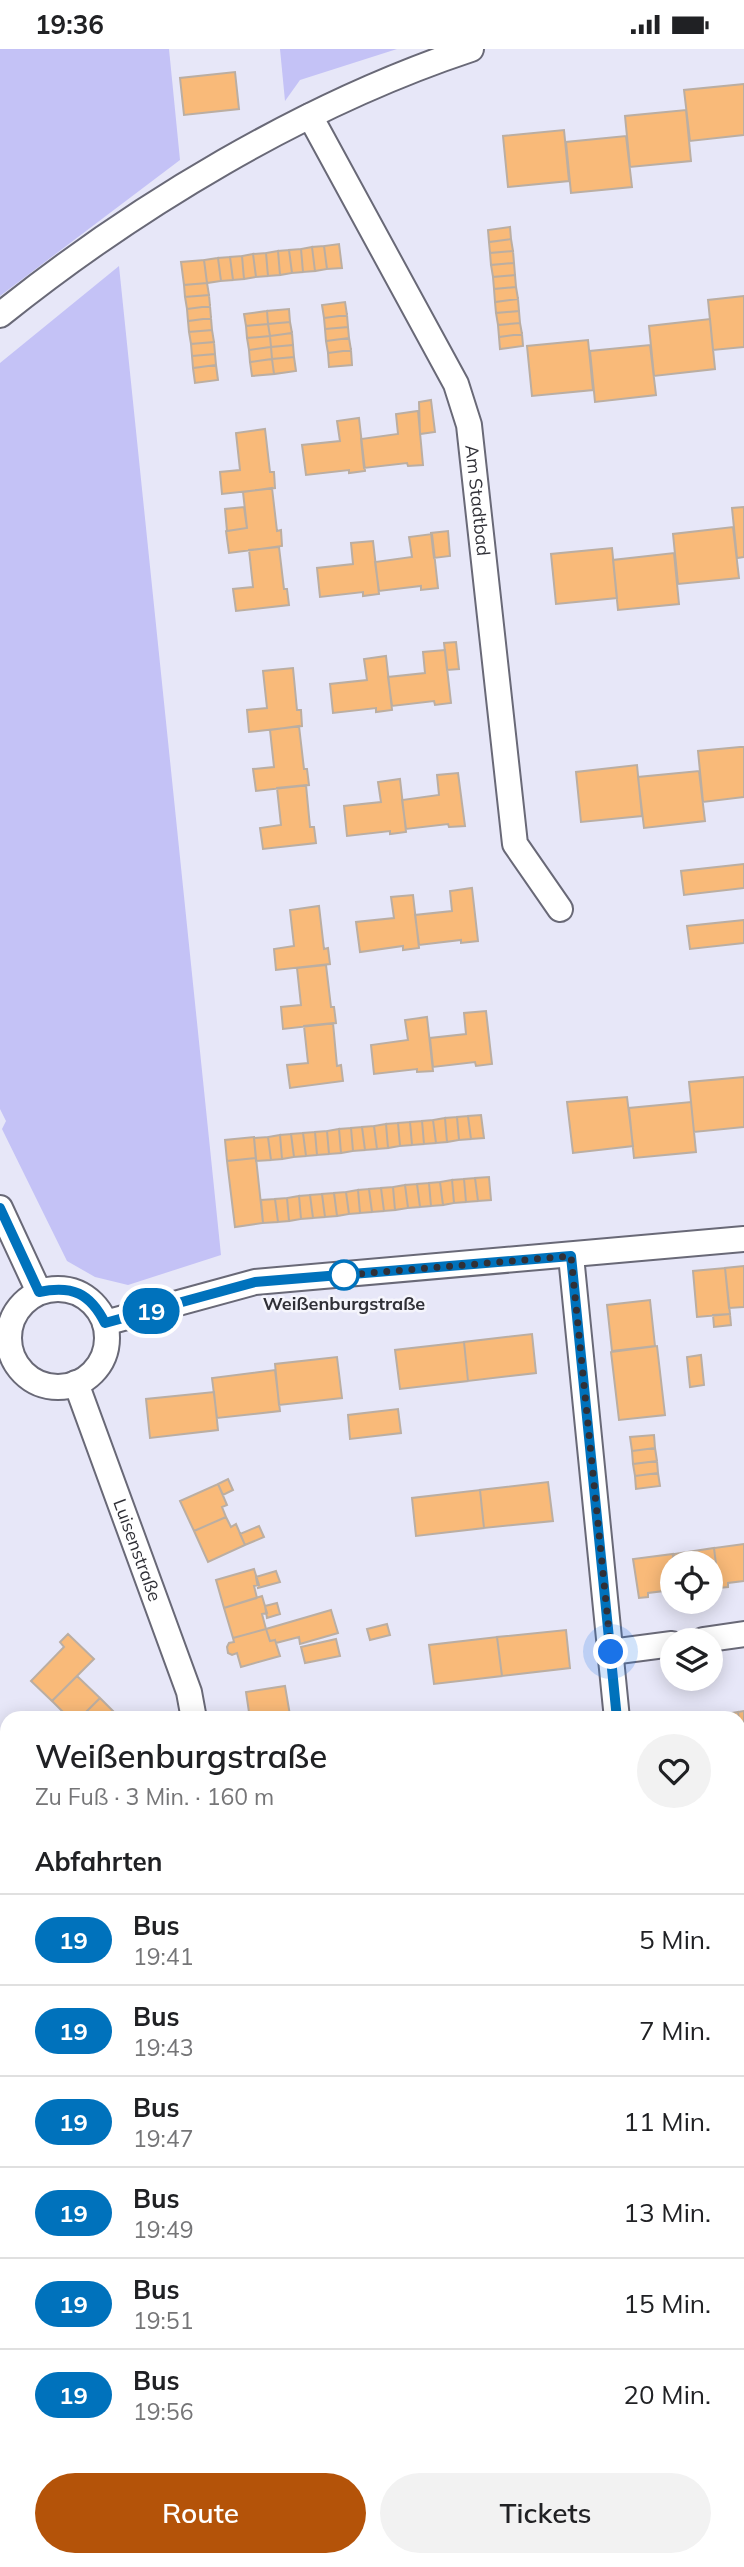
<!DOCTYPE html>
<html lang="de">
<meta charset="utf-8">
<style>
:root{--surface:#fff;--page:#f2f2f2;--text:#202124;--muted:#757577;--line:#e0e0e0;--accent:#b45309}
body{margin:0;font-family:Mulish,sans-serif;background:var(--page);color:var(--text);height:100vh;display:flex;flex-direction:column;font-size:26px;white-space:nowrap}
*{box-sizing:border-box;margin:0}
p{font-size:23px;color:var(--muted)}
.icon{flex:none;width:38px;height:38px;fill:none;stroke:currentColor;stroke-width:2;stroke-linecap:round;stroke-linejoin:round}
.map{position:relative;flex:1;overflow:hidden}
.panel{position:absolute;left:0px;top:1662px;width:746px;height:856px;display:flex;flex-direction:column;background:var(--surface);border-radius:21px 21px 0 0;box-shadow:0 4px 18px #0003}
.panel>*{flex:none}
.badge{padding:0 14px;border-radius:23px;font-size:24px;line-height:46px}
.controls{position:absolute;left:660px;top:1502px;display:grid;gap:14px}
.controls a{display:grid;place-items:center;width:63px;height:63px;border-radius:50%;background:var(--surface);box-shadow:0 4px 18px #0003;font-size:35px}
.you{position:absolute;width:35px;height:35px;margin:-18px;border:5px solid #fff;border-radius:50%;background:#1a73e8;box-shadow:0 0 0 10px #1a73e833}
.map>.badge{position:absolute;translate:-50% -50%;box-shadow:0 0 0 4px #fff}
h2{padding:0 35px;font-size:26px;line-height:63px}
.round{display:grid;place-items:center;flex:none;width:74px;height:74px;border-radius:37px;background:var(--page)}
.headline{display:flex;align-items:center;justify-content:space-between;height:119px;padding:0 35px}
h1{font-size:33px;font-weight:600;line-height:52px}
.action{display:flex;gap:14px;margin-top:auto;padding:14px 35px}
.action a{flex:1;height:80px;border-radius:42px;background:var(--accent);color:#fff;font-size:28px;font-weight:600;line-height:80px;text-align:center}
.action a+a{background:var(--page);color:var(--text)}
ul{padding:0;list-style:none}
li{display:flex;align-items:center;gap:21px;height:91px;padding:0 35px;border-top:2px solid var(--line)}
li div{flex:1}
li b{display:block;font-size:26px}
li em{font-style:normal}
li .badge{min-width:77px;font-weight:700;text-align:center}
.status{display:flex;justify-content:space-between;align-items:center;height:49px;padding:0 35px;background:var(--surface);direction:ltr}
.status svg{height:19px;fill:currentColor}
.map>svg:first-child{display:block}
</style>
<div class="status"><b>19:36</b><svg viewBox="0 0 49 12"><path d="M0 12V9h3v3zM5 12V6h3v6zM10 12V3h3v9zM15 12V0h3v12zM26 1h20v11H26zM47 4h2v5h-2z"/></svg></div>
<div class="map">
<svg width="744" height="2518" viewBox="0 0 744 2518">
<rect width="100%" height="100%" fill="#e7e7f8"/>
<path fill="#c4c2f6" d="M0,0H169L180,111L0,247Z
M280,0H397L300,31L285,52Z
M119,217L221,1206L128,1236L95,1228L67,1212L2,1080L6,1072L0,1060V314Z
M744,1805V1898H739V1806Z
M7,2108V2246L0,2255V2118Z"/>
<path fill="#f9ba79" stroke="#bbaea2" stroke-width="2" d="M235,23L239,60L184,66L180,29Z
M744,35V86L690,92L684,41Z
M686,61L691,112L630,118L625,67Z
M564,81L569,132L508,138L503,87Z
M626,87L632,138L571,144L566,93Z
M510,178L511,190L489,193L488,181Z
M511,190L513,202L490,204L489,193Z
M339,195L342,219L327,220L324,197Z
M324,197L327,220L315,222L312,198Z
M312,198L315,222L303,223L301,200Z
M301,200L303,223L292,224L289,201Z
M289,201L292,224L280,226L278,202Z
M278,202L280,226L268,227L266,204Z
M513,202L514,214L491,216L490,204Z
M266,204L268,227L256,228L253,205Z
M253,205L256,228L244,230L242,207Z
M242,207L244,230L233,231L230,208Z
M230,208L233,231L221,232L218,209Z
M218,209L221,232L207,234L204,211Z
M204,211L207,234L184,236L181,213Z
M514,214L515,226L493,228L491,216Z
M515,226L516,238L494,240L493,228Z
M207,234L209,246L185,248L184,236Z
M516,238L518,250L495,253L494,240Z
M209,246L210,257L187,260L185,248Z
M744,247V298L713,301L708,251Z
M518,250L519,262L496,264L495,253Z
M345,253L347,266L324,269L322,256Z
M210,257L211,269L188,272L187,260Z
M289,260L290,273L268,275L267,262Z
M267,262L268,275L246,277L244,265Z
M519,262L520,274L498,276L496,264Z
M347,266L348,278L325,280L324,269Z
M211,269L212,281L189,283L188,272Z
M710,270L715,320L654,327L649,277Z
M290,273L292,284L270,287L268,275Z
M520,274L522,285L499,288L498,276Z
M268,275L270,287L247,289L246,277Z
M348,278L349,289L326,292L325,280Z
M212,281L214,293L191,295L189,283Z
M292,284L293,296L271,298L270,287Z
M522,285L523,297L500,300L499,288Z
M270,287L271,298L249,301L247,289Z
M349,289L351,301L328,304L326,292Z
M588,291L593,341L532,347L527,297Z
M214,293L215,305L192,307L191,295Z
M293,296L294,308L272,310L271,298Z
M650,296L656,346L595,353L590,302Z
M271,298L272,310L250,313L249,301Z
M351,301L352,316L329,318L328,304Z
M215,305L216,316L193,319L192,307Z
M294,308L296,322L274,325L272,310Z
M272,310L274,325L252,327L250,313Z
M216,316L218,331L195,334L193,319Z
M431,351L435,383L420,385L419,353Z
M418,362L423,416L408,417L407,414L364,419L361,390L398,385L396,365Z
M359,369L365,422L349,424V421L306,426L302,396L340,392L337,372Z
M265,380L270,423H274L275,439L222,445L220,423L240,421L236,384Z
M272,439L277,482L281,481L282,497L229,504L226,482L247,479L243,443Z
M244,458L247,479L227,482L225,460Z
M744,458V508L737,509L732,459Z
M733,478L739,529L678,535L673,485Z
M448,482L450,507L434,509L431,484Z
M432,485L438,539L421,541V537L379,542L375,513L412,508L409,488Z
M373,492L379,545L363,547V543L320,548L317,519L353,515L351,494Z
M279,498L284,540H287L289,556L236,562L233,540L253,538L249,501Z
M612,499L617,549L556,555L551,505Z
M674,504L679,555L618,561L613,511Z
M456,593L459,620L447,621L444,594Z
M445,601L451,654L435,656L434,652L392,657L388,628L425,624L423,603Z
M386,607L392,661L376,663V659L333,664L330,635L367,631L364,610Z
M293,619L297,661H301L302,677L249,683L247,661L267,659L263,622Z
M299,677L304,720H307L309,736L256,742L253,720L274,718L270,681Z
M740,698H744V748L703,753L698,702Z
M637,716L642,767L581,773L576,723Z
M699,722L705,772L644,779L638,728Z
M458,724L465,777L449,778L448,775L406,780L402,751L439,746L437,726Z
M400,730L406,783L390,785V782L347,787L344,757L381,753L378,733Z
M306,736L310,778H314L316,794L263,800L260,779L281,776L277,739Z
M744,815V839L684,846L681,822Z
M472,839L478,892L461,894V891L419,896L415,866L452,862L450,842Z
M413,846L419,899L403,901V897L360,903L356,873L394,869L391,848Z
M319,857L324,900L328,899L330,915L276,921L274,900L294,897L290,861Z
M744,871V894L690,900L687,877Z
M326,916L331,958H334L336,974L283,980L281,958L301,956L297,919Z
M486,962L492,1015L476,1017L475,1013L433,1018L430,989L466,985L464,964Z
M427,968L433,1022L417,1023V1020L374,1025L371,996L408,991L405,971Z
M333,974L337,1017L341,1016L343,1032L290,1039L287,1016L308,1014L304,977Z
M744,1028V1078L694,1083L689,1033Z
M627,1048L633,1097L573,1104L567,1053Z
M691,1053L696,1103L634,1109L629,1059Z
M481,1066L484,1089L471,1090L468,1067Z
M468,1067L471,1090L459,1091L457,1068Z
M457,1068L459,1091L447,1093L445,1069Z
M445,1069L447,1093L436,1094L433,1071Z
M433,1071L436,1094L424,1095L422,1072Z
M422,1072L424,1095L412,1096L410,1073Z
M410,1073L412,1096L400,1097L398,1074Z
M398,1074L400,1097L388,1099L386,1075Z
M386,1075L388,1099L377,1100L374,1077Z
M374,1077L377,1100L365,1101L362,1078Z
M362,1078L365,1101L353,1102L351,1079Z
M351,1079L353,1102L341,1104L339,1080Z
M339,1080L341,1104L329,1105L327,1082Z
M327,1082L329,1105L317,1106L315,1083Z
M315,1083L317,1106L306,1107L303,1084Z
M303,1084L306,1107L294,1108L291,1085Z
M291,1085L294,1108L282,1110L280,1086Z
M280,1086L282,1110L271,1111L268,1088Z
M254,1088L256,1109L227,1112L225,1091Z
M268,1088L271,1111L256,1112L254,1089Z
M256,1109L263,1174L235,1178L227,1112Z
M489,1128L491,1151L478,1152L475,1129Z
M475,1129L478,1152L466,1153L464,1130Z
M464,1130L466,1153L454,1154L452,1131Z
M452,1131L454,1154L443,1156L440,1133Z
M440,1133L443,1156L431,1157L429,1134Z
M429,1134L431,1157L420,1158L417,1135Z
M417,1135L420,1158L408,1159L405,1136Z
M405,1136L408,1159L395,1161L393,1138Z
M393,1138L395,1161L384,1162L381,1139Z
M381,1139L384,1162L372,1163L369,1140Z
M369,1140L372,1163L360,1164L358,1141Z
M358,1141L360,1164L349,1165L346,1143Z
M346,1143L349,1165L337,1167L334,1144Z
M334,1144L337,1167L325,1168L322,1145Z
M322,1145L325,1168L313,1169L310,1146Z
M310,1146L313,1169L301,1170L299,1147Z
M299,1147L301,1170L289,1172L287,1149Z
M287,1149L289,1172L278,1173L275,1150Z
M275,1150L278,1173L263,1174L261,1151Z
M744,1217V1258L729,1259L725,1219Z
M725,1219L730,1265L697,1268L693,1222Z
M650,1251L655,1297L612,1302L607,1256Z
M730,1265L731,1276L714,1278L713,1266Z
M532,1285L536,1324L468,1332L464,1293Z
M464,1293L468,1332L400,1340L395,1301Z
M657,1297L665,1366L619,1371L611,1303Z
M701,1306L704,1336L690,1338L687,1308Z
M337,1308L342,1349L279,1356L275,1315Z
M275,1321L280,1362L217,1369L212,1329Z
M214,1343L218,1381L150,1389L146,1350Z
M398,1360L401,1384L350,1390L348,1366Z
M654,1386L655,1399L632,1402L630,1388Z
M655,1399L657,1412L633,1415L632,1402Z
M657,1412L658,1424L635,1427L633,1415Z
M658,1424L660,1437L636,1440L635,1427Z
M228,1430L233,1441L223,1446L218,1435Z
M548,1433L553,1472L484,1479L480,1441Z
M218,1435L227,1456L222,1458L226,1468L194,1482L180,1452Z
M480,1441L484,1479L416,1487L412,1449Z
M226,1468L231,1478L236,1475L245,1496L208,1513L194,1482Z
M259,1477L264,1488L245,1496L240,1485Z
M744,1495V1532L728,1534V1538L719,1539L714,1499Z
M714,1499L719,1539L718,1535L710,1536V1514H675L674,1505Z
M673,1505L672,1541L648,1544V1548L639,1549L633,1510Z
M254,1520L259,1536L254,1537L257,1549L224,1559L216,1531Z
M276,1522L280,1533L258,1539L256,1528Z
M262,1547L267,1564L262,1565L266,1580L233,1589L224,1559Z
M277,1554L280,1565L267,1569L265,1557Z
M331,1561L338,1584L300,1595L299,1588L276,1594L275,1591L270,1592L266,1580Z
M387,1575L390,1586L370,1591L367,1580Z
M266,1580L270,1592L275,1591L280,1607L241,1618L237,1604L232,1606L228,1604L227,1598L229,1594L234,1593L233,1589Z
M566,1581L570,1619L502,1627L497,1588Z
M68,1585L94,1610L52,1652L31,1632L64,1598L60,1593Z
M497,1588L502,1627L434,1635L429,1596Z
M336,1590L340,1607L305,1614L301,1598Z
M77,1627L100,1649L79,1670H70L52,1652Z
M285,1637L290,1666L250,1670L246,1643Z
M100,1649L121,1670H79Z
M744,1662V1702H743L738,1663Z
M738,1663L743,1702L742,1698L738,1699V1670H698Z
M744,2052V2097L738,2098V2054Z
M738,2121H743L744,2157H738Z
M738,2157H744V2179L738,2180Z
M78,2511H126L133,2518H84Z
M225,2511H235L242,2518H218Z
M311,2511H332L337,2517L318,2518Z
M353,2511H375L368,2518H360Z"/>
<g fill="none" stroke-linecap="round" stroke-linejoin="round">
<defs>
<g id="minor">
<path id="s1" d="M310,67L456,335L469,376L515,795L560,860"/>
<path d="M0,266C136,157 305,55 471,0"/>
<path d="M0,1159L39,1243"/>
<path d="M571,1207L617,1670"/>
<circle cx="58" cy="1289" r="49"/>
<path d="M105,1274L255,1233L744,1190"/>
<path id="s2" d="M76,1334L189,1643L194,1670"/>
<path d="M703,1591L744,1585"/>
<path d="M611,1603L672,1595"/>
<path d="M738,1955H744"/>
<path d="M0,2320L7,2312"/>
<path d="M0,2344L7,2350"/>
<path d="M738,2457L744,2476"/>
<path d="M167,2511L174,2518"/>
<path d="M414,2518L420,2511"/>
</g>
</defs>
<use href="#minor" stroke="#696977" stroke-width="28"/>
<use href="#minor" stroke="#fff" stroke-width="24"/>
</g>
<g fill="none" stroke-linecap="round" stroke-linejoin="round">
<defs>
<path id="line" d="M0,1159L39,1243C72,1236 90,1244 105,1274L255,1233L571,1207L617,1670"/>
</defs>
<use href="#line" stroke="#fff" stroke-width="16"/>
<use href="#line" stroke="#0072bc" stroke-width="10"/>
<path stroke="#303037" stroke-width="7" stroke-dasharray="0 12.6" d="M344,1226L334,1227L571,1207L611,1603"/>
</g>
<circle fill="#fff" stroke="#0072bc" stroke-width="3.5" cx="344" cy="1226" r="14"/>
<g text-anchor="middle" stroke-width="5" stroke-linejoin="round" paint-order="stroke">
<g font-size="18" fill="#303037" stroke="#f5f5fc">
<text dy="6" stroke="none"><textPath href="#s1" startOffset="424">Am Stadtbad</textPath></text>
<text dy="6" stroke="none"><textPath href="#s2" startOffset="178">Luisenstraße</textPath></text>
</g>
<g font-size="18" font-weight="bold" fill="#303037" stroke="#f5f5fc">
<text x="344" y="1261">Weißenburgstraße</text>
</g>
</g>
</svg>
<div class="controls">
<a><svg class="icon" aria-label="locate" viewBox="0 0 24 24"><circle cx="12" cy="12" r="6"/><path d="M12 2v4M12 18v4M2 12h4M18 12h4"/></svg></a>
<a><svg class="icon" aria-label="layers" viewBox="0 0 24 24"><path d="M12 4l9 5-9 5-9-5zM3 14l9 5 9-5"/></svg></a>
</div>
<div class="you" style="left:611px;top:1603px"></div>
<b class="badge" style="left:151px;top:1262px;background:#0072bc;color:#fff">19</b>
<section class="panel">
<div class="headline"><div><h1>Weißenburgstraße</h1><p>Zu Fuß · 3 Min. · 160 m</p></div><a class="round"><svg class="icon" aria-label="heart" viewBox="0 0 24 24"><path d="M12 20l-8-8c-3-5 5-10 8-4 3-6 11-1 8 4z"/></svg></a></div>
<h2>Abfahrten</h2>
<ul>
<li><span class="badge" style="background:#0072bc;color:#fff">19</span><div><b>Bus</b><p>19:41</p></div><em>5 Min.</em></li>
<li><span class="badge" style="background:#0072bc;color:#fff">19</span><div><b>Bus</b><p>19:43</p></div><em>7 Min.</em></li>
<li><span class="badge" style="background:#0072bc;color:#fff">19</span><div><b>Bus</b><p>19:47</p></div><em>11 Min.</em></li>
<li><span class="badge" style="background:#0072bc;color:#fff">19</span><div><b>Bus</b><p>19:49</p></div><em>13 Min.</em></li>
<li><span class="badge" style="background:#0072bc;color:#fff">19</span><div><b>Bus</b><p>19:51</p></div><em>15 Min.</em></li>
<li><span class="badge" style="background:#0072bc;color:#fff">19</span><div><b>Bus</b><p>19:56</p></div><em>20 Min.</em></li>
</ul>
<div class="action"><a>Route</a><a>Tickets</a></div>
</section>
</div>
